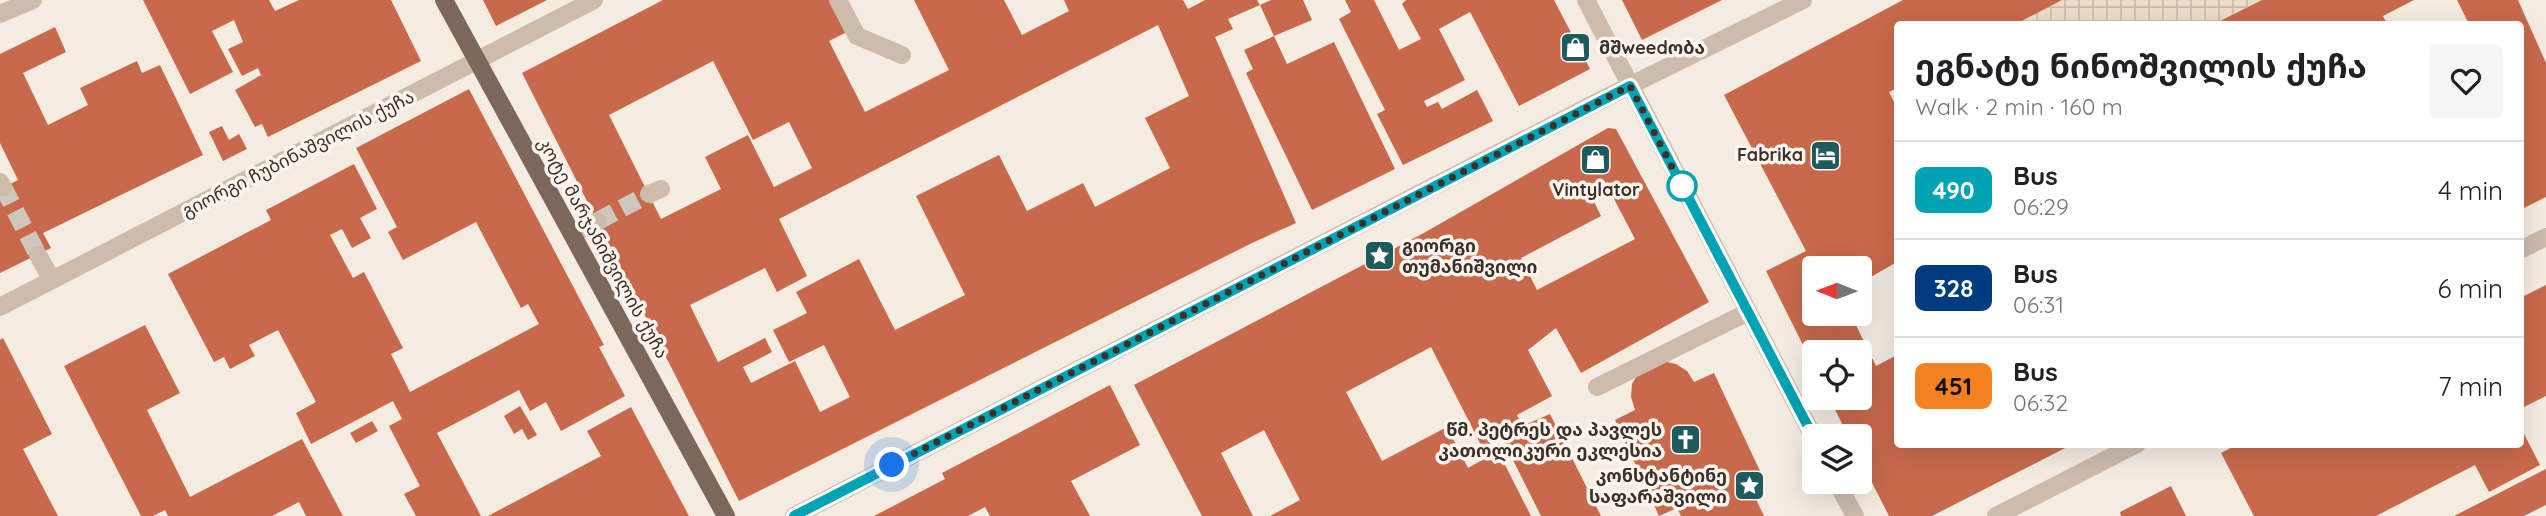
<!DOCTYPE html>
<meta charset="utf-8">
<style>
:root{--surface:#fff;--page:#f6f6f6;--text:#202124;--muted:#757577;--line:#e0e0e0}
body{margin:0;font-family:Quicksand,"Noto Sans Georgian",sans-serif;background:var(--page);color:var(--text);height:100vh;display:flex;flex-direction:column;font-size:26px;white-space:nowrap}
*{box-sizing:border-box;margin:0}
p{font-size:23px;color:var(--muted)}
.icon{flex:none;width:38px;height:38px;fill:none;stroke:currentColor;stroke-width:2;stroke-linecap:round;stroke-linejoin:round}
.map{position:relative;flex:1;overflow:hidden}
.drawer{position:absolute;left:1894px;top:21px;width:630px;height:427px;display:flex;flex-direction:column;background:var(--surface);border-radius:7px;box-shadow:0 7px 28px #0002}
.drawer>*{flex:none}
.badge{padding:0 14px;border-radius:10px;font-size:24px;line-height:46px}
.needle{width:46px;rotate:271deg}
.tools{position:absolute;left:1802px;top:256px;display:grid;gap:14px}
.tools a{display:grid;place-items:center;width:70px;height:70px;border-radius:7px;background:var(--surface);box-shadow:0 7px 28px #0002;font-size:35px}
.you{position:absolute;width:35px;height:35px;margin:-18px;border:5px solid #fff;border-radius:50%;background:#1a73e8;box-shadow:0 0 0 10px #1a73e833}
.map>.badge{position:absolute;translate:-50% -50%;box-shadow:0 0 0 4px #fff}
.round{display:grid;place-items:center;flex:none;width:74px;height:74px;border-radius:7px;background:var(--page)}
.summary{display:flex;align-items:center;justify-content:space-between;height:119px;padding:0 21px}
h1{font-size:33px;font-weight:700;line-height:52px}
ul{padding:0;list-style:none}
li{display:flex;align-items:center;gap:21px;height:98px;padding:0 21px;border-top:2px solid var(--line)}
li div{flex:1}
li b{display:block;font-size:26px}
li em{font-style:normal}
li .badge{min-width:77px;font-weight:700;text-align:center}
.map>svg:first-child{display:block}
</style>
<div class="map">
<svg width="2546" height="516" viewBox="0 0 2546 516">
<defs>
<pattern id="plaza-grid" width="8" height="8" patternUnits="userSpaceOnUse" patternTransform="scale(1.75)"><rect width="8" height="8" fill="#ecdcc8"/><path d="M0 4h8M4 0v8" fill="none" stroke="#cbbdac"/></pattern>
</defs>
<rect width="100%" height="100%" fill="#f4ebe1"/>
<path fill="url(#plaza-grid)" d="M2062,0H2262L2214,24H2016Z"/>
<path fill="#c8694b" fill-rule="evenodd" d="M143,0H269L275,11L299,0H391L421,61L268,137L262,124L255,127L235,90L261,75L258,68L242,76L228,49L243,42L234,20L212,31L233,72L190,94Z
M483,0H547L496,26Z
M663,0H831L847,32L829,41L865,112L949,70L914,0H1004L1022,35L1069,11L1064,0H1183L1188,9L1205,0H1257L1260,5L1228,19L1233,29L1215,37L1296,223L1252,243L739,501L522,73ZM1158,25L1189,96L1145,118L1170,168L1095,207L1083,183L1027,211L999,155L916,196L965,295L895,330L859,259L796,292L807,313L773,330L789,362L824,345L850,397L820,412L795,361L751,383L743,367L772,352L765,338L718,362L690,305L765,268L777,292L807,276L779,219ZM713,61L753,140L789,122L812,168L774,187L748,135L705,157L721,189L661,219L609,115Z
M1271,0H1303L1312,20L1274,36L1287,64L1334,42L1395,169L1312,210L1246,73L1253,69L1244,50L1274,36L1260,5Z
M1345,0H1374L1399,50L1421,39L1402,4L1406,0H1554L1590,69L1519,106L1470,12L1439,29L1465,80L1424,101L1427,107L1438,102L1442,109L1477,90L1493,121L1403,165L1377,114L1385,110L1339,19L1351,12Z
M1622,0H1722L1642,40Z
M1903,0H2062L2016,24H1897V88L1889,92L1897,108V262L1862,282L1860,268H1855L1848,256L1826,266L1827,268H1815V313H1850L1876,366L1897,355V444H2073L1932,516H1889L1860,459V436H1848L1829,397H1860V352H1815V369L1766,271L1806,251L1724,95Z
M2262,0H2414L2383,16L2387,24H2214Z
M2457,0H2518L2546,63V197L2520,210V24H2469Z
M55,27L66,52L23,73L48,125L88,105L80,88L137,61L142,73L160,65L203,155L43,233L51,248L0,273V189L18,180L0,143V54Z
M469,89L604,345L599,347L625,396L561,431L546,402L530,411L519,390L437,433L481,516H416L404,494L420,486L389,426L402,419L393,401L311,444L296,413L316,402L278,330L249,345L255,356L230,369L224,357L214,362L168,274L271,220L266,210L354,164L377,209L360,218L371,238L352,248L342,229L330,235L353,278L364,272L403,348L391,354L410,392L539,324L528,304L521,308L476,222L403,260L388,232L397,227L356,148Z
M222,126L229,140L239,134L247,149L223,161L209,132Z
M1608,128L1616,129L1709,302L1581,373L1556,328L1528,350L1552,396L1517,415L1522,426L1550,414L1601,516H1541L1502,438L1482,447L1431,347L1346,392L1382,461L1447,427L1468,468L1498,451L1531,516H1270L1300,500L1264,430L1221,453L1253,516H1202L1134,385L1422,234ZM1604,180L1635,239L1537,290L1521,258L1601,216L1588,189Z
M2546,285V396L2520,409V298Z
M145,325L180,393L147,410L190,497L302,439L343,516H306L299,502L272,516H168L165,510L153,516H141L64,366Z
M3,338L52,434L23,449L58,516H0V340Z
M1663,361L1676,364L1687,371L1694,382L1714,373L1760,471L1746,478L1764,516H1681L1677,508L1659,516L1615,420L1635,410L1631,397L1632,384L1639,372Z
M1110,385L1140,445L1071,481L1090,516H990L985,507L968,516H874L945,479L942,473Z
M520,406L537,435L528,440L522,429L514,434L504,416Z
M631,407L689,516H488L601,456L587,431Z
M372,421L378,431L356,443L350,433Z
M2520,426L2540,465L2489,492L2475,465L2376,516H2254L2221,453L2238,444H2520Z
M2546,469V505L2524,516H2454Z
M2171,486L2186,516H2121L2120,512Z"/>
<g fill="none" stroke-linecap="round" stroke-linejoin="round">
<path stroke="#cfc6bd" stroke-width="18" stroke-dasharray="18 9" stroke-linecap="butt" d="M3,187L38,255
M598,221L649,194"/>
<path stroke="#cdbbac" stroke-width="18" d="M838,0L857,36L902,55
M1586,0L1815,440
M0,14L33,0
M0,182L3,187
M649,194L661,189
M572,234L598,221
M2520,250L2546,237
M38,255L52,280
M0,307L594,0
M1597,387L1748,312
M1836,481L1855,516
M794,516L1607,97L1803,0
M1996,516L2137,444"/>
<path stroke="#7d675c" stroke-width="18" d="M444,0L726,516"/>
</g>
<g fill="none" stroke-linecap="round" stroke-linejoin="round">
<defs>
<path id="line" d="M794,516L1630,86L1815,440"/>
</defs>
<use href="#line" stroke="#fff" stroke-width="16"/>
<use href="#line" stroke="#00a3b4" stroke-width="10"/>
<path stroke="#3b302b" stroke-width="7" stroke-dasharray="0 12.6" d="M892,465L1630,86L1682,186"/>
</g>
<defs>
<symbol id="shop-square" viewBox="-11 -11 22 22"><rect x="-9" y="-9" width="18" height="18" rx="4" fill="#1f5a5e" stroke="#fbf5ee"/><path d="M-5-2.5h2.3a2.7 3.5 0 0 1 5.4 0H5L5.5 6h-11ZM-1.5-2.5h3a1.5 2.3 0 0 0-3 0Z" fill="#fff"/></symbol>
<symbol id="hotel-square" viewBox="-11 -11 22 22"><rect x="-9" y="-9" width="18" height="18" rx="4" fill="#1f5a5e" stroke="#fbf5ee"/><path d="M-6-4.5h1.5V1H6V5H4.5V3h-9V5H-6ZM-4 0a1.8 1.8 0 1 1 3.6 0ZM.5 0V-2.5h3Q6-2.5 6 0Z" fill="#fff"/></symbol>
<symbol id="sight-square" viewBox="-11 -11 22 22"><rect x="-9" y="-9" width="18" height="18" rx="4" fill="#1f5a5e" stroke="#fbf5ee"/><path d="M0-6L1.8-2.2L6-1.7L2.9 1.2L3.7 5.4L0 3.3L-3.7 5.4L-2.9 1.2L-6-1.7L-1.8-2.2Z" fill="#fff"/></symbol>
<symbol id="church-square" viewBox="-11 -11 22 22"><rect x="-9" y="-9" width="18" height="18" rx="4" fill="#1f5a5e" stroke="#fbf5ee"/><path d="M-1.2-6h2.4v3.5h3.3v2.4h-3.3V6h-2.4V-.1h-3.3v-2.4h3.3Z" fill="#fff"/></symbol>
</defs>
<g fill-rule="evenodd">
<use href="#shop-square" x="1558" y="30" width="35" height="35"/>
<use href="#hotel-square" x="1808" y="138" width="35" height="35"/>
<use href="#shop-square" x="1578" y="142" width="35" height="35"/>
<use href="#sight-square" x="1362" y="238" width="35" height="35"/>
<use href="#church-square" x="1668" y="422" width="35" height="35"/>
<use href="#sight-square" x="1732" y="468" width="35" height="35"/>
</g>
<circle fill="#fff" stroke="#00a3b4" stroke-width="3.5" cx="1682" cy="186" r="14"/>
<g text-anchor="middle" stroke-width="7" stroke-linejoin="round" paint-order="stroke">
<g font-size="18" font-weight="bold" fill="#3b302b" stroke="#fbf5ee" text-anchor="end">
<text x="1599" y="54" text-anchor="start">მშweedობა</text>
<text x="1803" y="161">Fabrika</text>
<text x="1596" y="196" text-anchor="middle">Vintylator</text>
<text x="1402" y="252" text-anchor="start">გიორგი<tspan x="1402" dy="21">თუმანიშვილი</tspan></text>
<text x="1662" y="436">წმ. პეტრეს და პავლეს<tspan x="1662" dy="21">კათოლიკური ეკლესია</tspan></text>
<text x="1727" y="482">კონსტანტინე<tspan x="1727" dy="21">საფარაშვილი</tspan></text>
</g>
<g font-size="18" fill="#3b302b" stroke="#fbf5ee">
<text transform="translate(298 154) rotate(-27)" y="6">გიორგი ჩუბინაშვილის ქუჩა</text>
<text transform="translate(603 248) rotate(61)" y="6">კოტე მარჯანიშვილის ქუჩა</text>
</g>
</g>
</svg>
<div class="tools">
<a><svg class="needle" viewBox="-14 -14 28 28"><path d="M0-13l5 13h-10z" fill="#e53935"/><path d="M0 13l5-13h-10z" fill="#757577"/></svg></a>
<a><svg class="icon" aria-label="locate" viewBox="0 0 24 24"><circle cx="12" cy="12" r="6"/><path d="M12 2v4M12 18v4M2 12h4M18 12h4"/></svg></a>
<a><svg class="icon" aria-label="layers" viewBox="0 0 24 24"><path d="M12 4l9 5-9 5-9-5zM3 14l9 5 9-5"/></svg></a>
</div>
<div class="you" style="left:892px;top:465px"></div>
<section class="drawer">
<div class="summary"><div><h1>ეგნატე ნინოშვილის ქუჩა</h1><p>Walk · 2 min · 160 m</p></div><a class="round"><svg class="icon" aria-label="heart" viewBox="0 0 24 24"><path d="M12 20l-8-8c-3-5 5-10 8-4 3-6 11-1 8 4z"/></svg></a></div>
<ul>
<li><span class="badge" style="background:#00a3b4;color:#fff">490</span><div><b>Bus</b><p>06:29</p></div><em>4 min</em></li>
<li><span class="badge" style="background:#003b80;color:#fff">328</span><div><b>Bus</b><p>06:31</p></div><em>6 min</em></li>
<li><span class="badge" style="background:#f58220;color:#111">451</span><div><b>Bus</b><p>06:32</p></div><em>7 min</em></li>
</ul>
</section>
</div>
